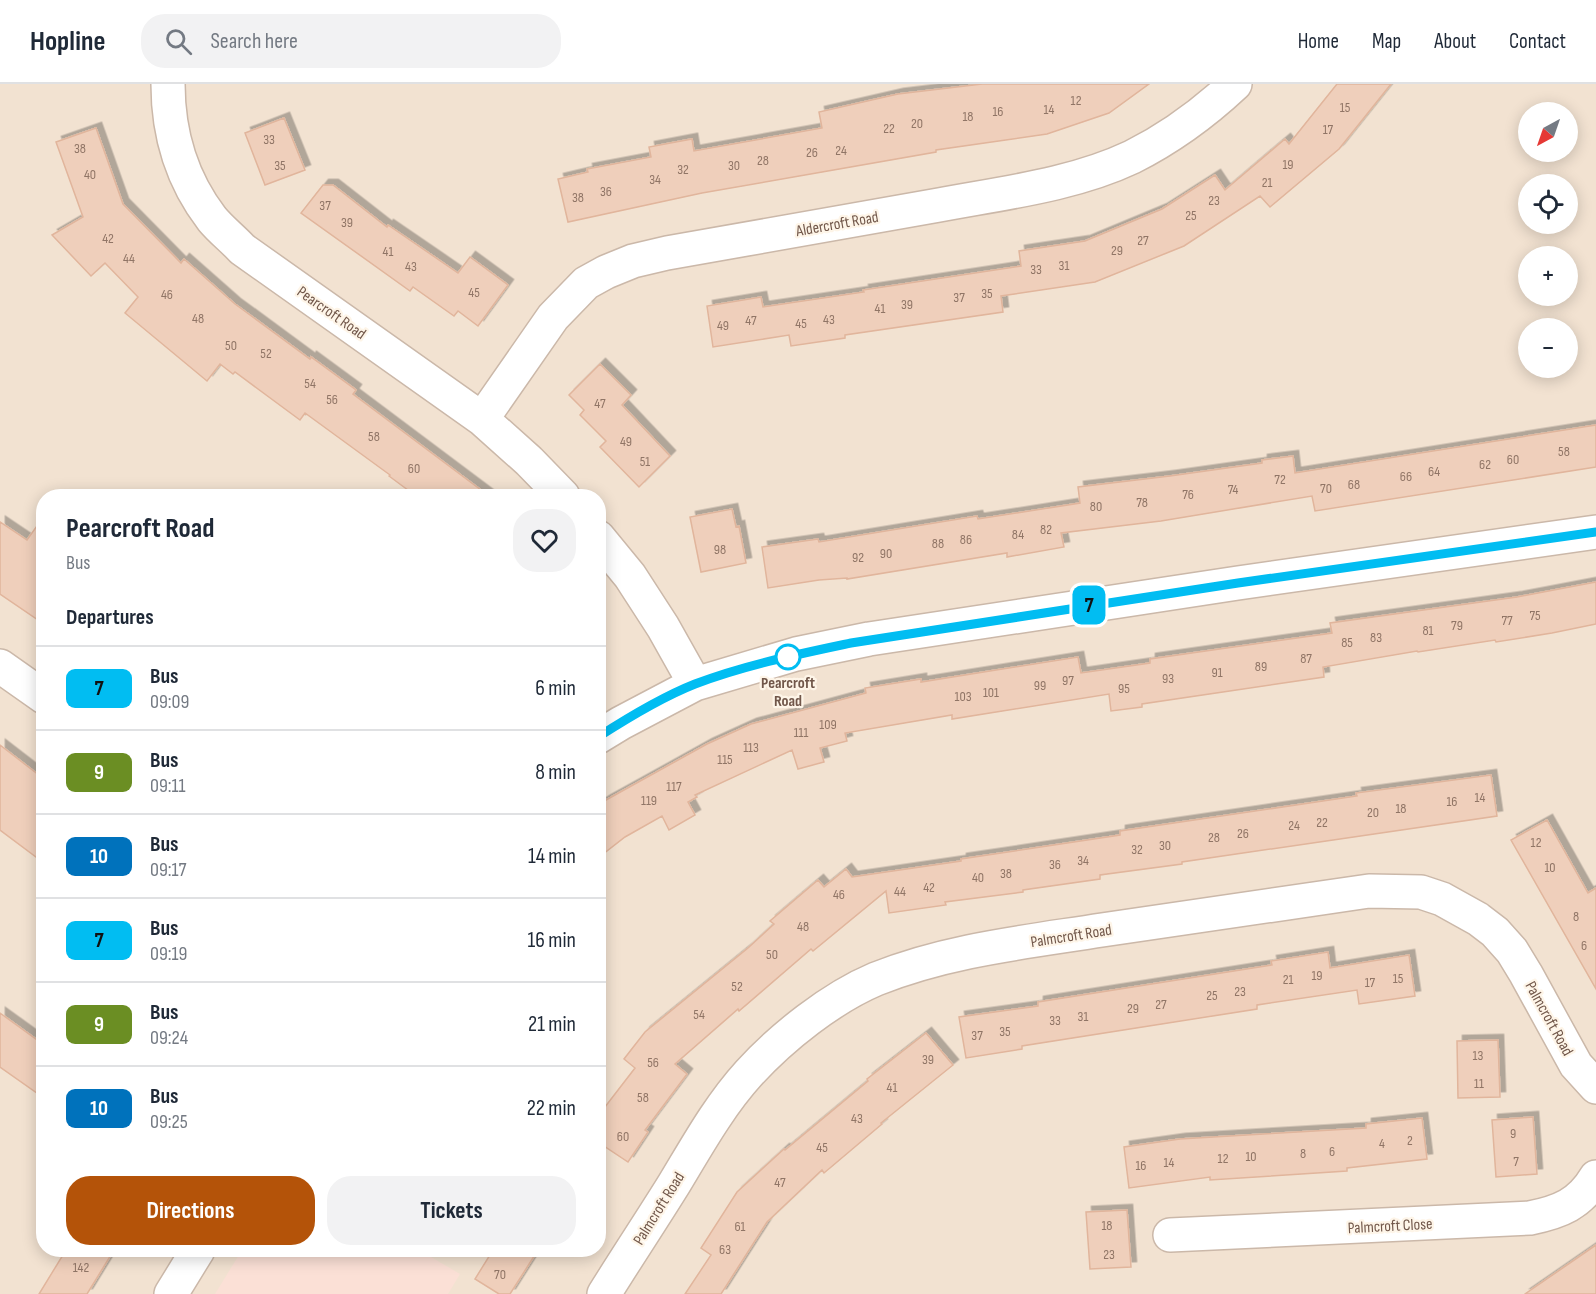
<!DOCTYPE html>
<meta charset="utf-8">
<style>
:root{--surface:#fff;--page:#f2f2f3;--text:#1f2937;--muted:#747a83;--line:#e0e1e3;--accent:#b45309}
body{margin:0;font-family:"Sofia Sans Condensed",sans-serif;background:var(--page);color:var(--text);height:100vh;display:flex;flex-direction:column;font-size:22px;white-space:nowrap}
*{box-sizing:border-box;margin:0}
p{font-size:20px;color:var(--muted)}
.icon{flex:none;width:33px;height:33px;fill:none;stroke:currentColor;stroke-width:2;stroke-linecap:round;stroke-linejoin:round}
.map{position:relative;flex:1;overflow:hidden}
.side{position:absolute;left:36px;top:405px;width:570px;height:768px;display:flex;flex-direction:column;background:var(--surface);border-radius:24px;box-shadow:0 3px 15px #0003}
.side>*{flex:none}
.badge{padding:0 12px;border-radius:9px;font-size:21px;line-height:39px}
.needle{width:39px;rotate:220deg}
.tools{position:absolute;left:1518px;top:18px;display:grid;gap:12px}
.tools a{display:grid;place-items:center;width:60px;height:60px;border-radius:50%;background:var(--surface);box-shadow:0 3px 15px #0003;font-size:30px}
.map>.badge{position:absolute;translate:-50% -50%;box-shadow:0 0 0 3px #fff}
h2{padding:0 30px;font-size:22px;line-height:54px}
.round{display:grid;place-items:center;flex:none;width:63px;height:63px;border-radius:24px;background:var(--page)}
.overview{display:flex;align-items:center;justify-content:space-between;height:102px;padding:0 30px}
h1{font-size:28px;font-weight:700;line-height:45px}
.primary-button{display:flex;gap:12px;margin-top:auto;padding:12px 30px}
.primary-button a{flex:1;height:69px;border-radius:24px;background:var(--accent);color:#fff;font-size:24px;font-weight:700;line-height:69px;text-align:center}
.primary-button a+a{background:var(--page);color:var(--text)}
ul{padding:0;list-style:none}
li{display:flex;align-items:center;gap:18px;height:84px;padding:0 30px;border-top:2px solid var(--line)}
li div{flex:1}
li b{display:block;font-size:22px}
li em{font-style:normal}
li .badge{min-width:66px;font-weight:700;text-align:center}
header{display:flex;align-items:center;gap:36px;box-sizing:border-box;height:84px;padding:0 30px;background:var(--surface);border-bottom:2px solid var(--line)}
header strong{font-size:28px}
nav{display:flex;gap:33px;margin-inline-start:auto;font-size:21px}
.search{width:420px;height:54px;background:var(--page);display:flex;align-items:center;gap:15px;box-sizing:border-box;padding:0 21px;border-radius:24px;color:var(--muted);font-size:22px}
.map>svg:first-child{display:block}
</style>
<header>
<strong>Hopline</strong>
<div class="search"><svg class="icon" aria-label="search" viewBox="0 0 24 24"><circle cx="10" cy="10" r="6"/><path d="M15 15l6 6"/></svg>Search here</div>
<nav><a>Home</a><a>Map</a><a>About</a><a>Contact</a></nav>
</header>
<div class="map">
<svg width="1596" height="1210" viewBox="0 0 1596 1210">
<defs>
<filter id="shadow"><feDropShadow dx="5.5" dy="-5.5" stdDeviation="0" flood-color="#0004"/></filter>
</defs>
<rect width="100%" height="100%" fill="#fbf1e2"/>
<path fill="#f2e2d1" fill-rule="evenodd" d="M0,0H1596V1210H0ZM1528,28H1568V68H1528ZM1528,100H1568V140H1528ZM1528,172H1568V212H1528ZM1528,244H1568V284H1528ZM44,412H598V1166H44Z"/>
<path fill="#fbe0d6" d="M242,1166H419L460,1190L448,1210H215Z"/>
<path fill="#efcfbb" stroke="#e1b59c" stroke-width="1.5" filter="url(#shadow)" d="M982,0H1149L1109,29L1047,50L936,66V68L702,109L568,138L558,95L588,88L587,85L651,73L649,63L692,55L694,67L822,44L819,28L898,10Z
M1337,0H1391L1339,65L1270,123L1260,112L1184,162L1095,198L1001,212L1003,228L845,251V254L791,262L789,251L713,263L707,222L761,213L763,223L864,208L863,206L1021,182L1019,167L1085,157L1162,125L1215,91L1225,106L1285,55L1289,60Z
M284,34L305,86L265,101L245,49Z
M96,44L123,120L181,179L184,175L235,220L310,275L311,273L356,306L353,310L489,412H416L389,392L390,391L305,329L300,336L235,288L233,290L220,280L207,297L125,229L138,213L105,179L91,192L52,151L83,133L56,58Z
M323,101H333L387,143L388,141L458,189L470,173L508,201L478,242L458,227L454,232L413,203L410,207L301,129Z
M600,280L631,311L622,321L670,372L639,403L600,363L606,357L580,331L584,326L569,311Z
M1596,341V383L1315,427L1312,412L1161,437L1061,449L1064,463L1007,473V469L847,495V494L819,496L768,504L762,463L818,455L819,458L977,432L978,435L1080,419L1078,403L1170,392L1262,379V376L1293,372L1295,389Z
M732,425L736,443L739,442L746,479L701,488L690,433Z
M44,432V540L0,510V438L27,456Z
M1596,498V540L1552,549L1496,558L1495,556L1418,568L1417,567L1323,583L1324,593L1142,620V623L1111,627L1109,610L952,635V631L845,649L847,657L820,664L824,678L798,685L792,666L695,711L697,713L688,718L695,731L669,746L662,732L625,753L598,774V721L606,716L707,660L751,640L866,609L865,604L921,595V598L1078,573L1081,589L1150,579V575L1332,549L1330,539L1517,513Z
M0,661L44,695V779L0,746Z
M1491,691L1497,732L1182,778V780L1100,791V795L1023,806V808L945,818L946,821L889,829L886,807L813,867L811,865L739,927L738,925L675,980L687,990L645,1046L648,1048L628,1078L598,1058V1032L635,984L624,975L645,948L748,864L774,840L770,837L818,796L824,803L846,785L852,793L961,777V775L1120,751V747L1357,712L1356,709Z
M1547,736L1588,809L1596,804V905L1511,756Z
M1328,868L1330,884L1409,871L1415,912L1359,920L1357,906L1257,921V925L1022,962V965L966,974L959,933L1038,922V918L1272,881L1271,877Z
M0,929L44,961V1014L0,983Z
M926,949L953,981L881,1039L882,1040L824,1089L822,1086L767,1138L721,1210H685L711,1171L701,1164L737,1108L784,1065L785,1066L868,997L867,995Z
M1498,956L1500,1013L1458,1014L1457,957Z
M1533,1033L1537,1090L1496,1093L1492,1036Z
M1422,1034L1427,1075L1347,1084V1087L1210,1096V1093L1129,1104L1124,1063L1180,1055L1366,1044V1040Z
M1127,1126L1131,1183L1090,1185L1086,1128Z
M1596,1161V1210H1525Z
M66,1166H114L87,1210H39Z
M493,1166H538L510,1210H499L475,1195Z"/>
<g fill="none" stroke-linecap="round" stroke-linejoin="round">
<defs>
<path id="minor" d="M168,0C168,49 182,96 212,135C221,146 233,155 242,165L482,335L529,377L563,412
M482,335L553,233L586,199L606,188L633,177L667,169C757,153 848,137 939,121C1003,109 1073,101 1132,73C1170,54 1204,29 1235,0
M598,453L630,492L663,543L695,600
M0,582L44,613
M598,653L621,639L695,600L796,570L869,555L1238,499L1596,448
M1170,1151L1530,1134C1560,1128 1580,1120 1596,1093
M171,1210L198,1166
M604,1210C627,1173 651,1137 674,1100C697,1062 719,1022 749,989C782,953 831,914 876,895C948,866 1026,858 1102,846C1191,833 1280,820 1369,807L1421,808L1442,815L1478,835L1495,848L1512,867L1526,890L1576,981L1596,1003"/>
</defs>
<use href="#minor" stroke="#cbb8a9" stroke-width="36"/>
<use href="#minor" stroke="#fff" stroke-width="33"/>
</g>
<g fill="none" stroke-linecap="round" stroke-linejoin="round">
<defs>
<path id="line" d="M598,653C629,633 662,613 695,600C745,581 799,570 851,559L1238,499L1596,448"/>
</defs>
<use href="#line" stroke="#fff" stroke-width="14"/>
<use href="#line" stroke="#01bdf2" stroke-width="9"/>
</g>
<circle fill="#fff" stroke="#01bdf2" stroke-width="3" cx="788" cy="573" r="12"/>
<g text-anchor="middle" stroke-width="4.5" stroke-linejoin="round" paint-order="stroke">
<g font-size="14" fill="#907566">
<text x="1076" y="21">12</text>
<text x="1345" y="28">15</text>
<text x="1049" y="30">14</text>
<text x="998" y="32">16</text>
<text x="968" y="37">18</text>
<text x="917" y="44">20</text>
<text x="889" y="49">22</text>
<text x="1328" y="50">17</text>
<text x="269" y="60">33</text>
<text x="80" y="69">38</text>
<text x="841" y="71">24</text>
<text x="812" y="73">26</text>
<text x="763" y="81">28</text>
<text x="1288" y="85">19</text>
<text x="280" y="86">35</text>
<text x="734" y="86">30</text>
<text x="683" y="90">32</text>
<text x="90" y="95">40</text>
<text x="655" y="100">34</text>
<text x="1267" y="103">21</text>
<text x="606" y="112">36</text>
<text x="578" y="118">38</text>
<text x="1214" y="121">23</text>
<text x="325" y="126">37</text>
<text x="1191" y="136">25</text>
<text x="347" y="143">39</text>
<text x="108" y="159">42</text>
<text x="1143" y="161">27</text>
<text x="1117" y="171">29</text>
<text x="388" y="172">41</text>
<text x="129" y="179">44</text>
<text x="1064" y="186">31</text>
<text x="411" y="187">43</text>
<text x="1036" y="190">33</text>
<text x="474" y="213">45</text>
<text x="987" y="214">35</text>
<text x="167" y="215">46</text>
<text x="959" y="218">37</text>
<text x="907" y="225">39</text>
<text x="880" y="229">41</text>
<text x="198" y="239">48</text>
<text x="829" y="240">43</text>
<text x="751" y="241">47</text>
<text x="801" y="244">45</text>
<text x="723" y="246">49</text>
<text x="231" y="266">50</text>
<text x="266" y="274">52</text>
<text x="310" y="304">54</text>
<text x="332" y="320">56</text>
<text x="600" y="324">47</text>
<text x="374" y="357">58</text>
<text x="626" y="362">49</text>
<text x="1564" y="372">58</text>
<text x="1513" y="380">60</text>
<text x="645" y="382">51</text>
<text x="1485" y="385">62</text>
<text x="414" y="389">60</text>
<text x="1434" y="392">64</text>
<text x="1406" y="397">66</text>
<text x="1280" y="400">72</text>
<text x="1354" y="405">68</text>
<text x="1326" y="409">70</text>
<text x="1233" y="410">74</text>
<text x="1188" y="415">76</text>
<text x="1142" y="423">78</text>
<text x="1096" y="427">80</text>
<text x="1046" y="450">82</text>
<text x="1018" y="455">84</text>
<text x="966" y="460">86</text>
<text x="938" y="464">88</text>
<text x="720" y="470">98</text>
<text x="886" y="474">90</text>
<text x="858" y="478">92</text>
<text x="1535" y="536">75</text>
<text x="1507" y="541">77</text>
<text x="1457" y="546">79</text>
<text x="1428" y="551">81</text>
<text x="1376" y="558">83</text>
<text x="1347" y="563">85</text>
<text x="1306" y="579">87</text>
<text x="1261" y="587">89</text>
<text x="1217" y="593">91</text>
<text x="1168" y="599">93</text>
<text x="1068" y="601">97</text>
<text x="1040" y="606">99</text>
<text x="1124" y="609">95</text>
<text x="991" y="613">101</text>
<text x="963" y="617">103</text>
<text x="828" y="645">109</text>
<text x="801" y="653">111</text>
<text x="751" y="668">113</text>
<text x="725" y="680">115</text>
<text x="674" y="707">117</text>
<text x="1480" y="718">14</text>
<text x="649" y="721">119</text>
<text x="1452" y="722">16</text>
<text x="1401" y="729">18</text>
<text x="1373" y="733">20</text>
<text x="1322" y="743">22</text>
<text x="1294" y="746">24</text>
<text x="1243" y="754">26</text>
<text x="1214" y="758">28</text>
<text x="1536" y="763">12</text>
<text x="1165" y="766">30</text>
<text x="1137" y="770">32</text>
<text x="1083" y="781">34</text>
<text x="1055" y="785">36</text>
<text x="1550" y="788">10</text>
<text x="1006" y="794">38</text>
<text x="978" y="798">40</text>
<text x="929" y="808">42</text>
<text x="900" y="812">44</text>
<text x="839" y="815">46</text>
<text x="1576" y="837">8</text>
<text x="803" y="847">48</text>
<text x="1584" y="866">6</text>
<text x="772" y="875">50</text>
<text x="1317" y="896">19</text>
<text x="1398" y="899">15</text>
<text x="1288" y="900">21</text>
<text x="1370" y="903">17</text>
<text x="737" y="907">52</text>
<text x="1240" y="912">23</text>
<text x="1212" y="916">25</text>
<text x="1161" y="925">27</text>
<text x="1133" y="929">29</text>
<text x="699" y="935">54</text>
<text x="1083" y="937">31</text>
<text x="1055" y="941">33</text>
<text x="1005" y="952">35</text>
<text x="977" y="956">37</text>
<text x="1478" y="976">13</text>
<text x="928" y="980">39</text>
<text x="653" y="983">56</text>
<text x="1479" y="1004">11</text>
<text x="892" y="1008">41</text>
<text x="643" y="1018">58</text>
<text x="857" y="1039">43</text>
<text x="1513" y="1054">9</text>
<text x="623" y="1057">60</text>
<text x="1410" y="1061">2</text>
<text x="1382" y="1064">4</text>
<text x="822" y="1068">45</text>
<text x="1332" y="1072">6</text>
<text x="1303" y="1074">8</text>
<text x="1251" y="1077">10</text>
<text x="1223" y="1079">12</text>
<text x="1516" y="1082">7</text>
<text x="1169" y="1083">14</text>
<text x="1141" y="1086">16</text>
<text x="780" y="1103">47</text>
<text x="1107" y="1146">18</text>
<text x="740" y="1147">61</text>
<text x="725" y="1170">63</text>
<text x="1109" y="1175">23</text>
<text x="81" y="1188">142</text>
<text x="500" y="1195">70</text>
</g>
<g font-size="16" fill="#71574a" stroke="#fef5e8">
<text transform="translate(837 139) rotate(-10)" y="6">Aldercroft Road</text>
<text transform="translate(332 228) rotate(35)" y="6">Pearcroft Road</text>
<text transform="translate(1071 851) rotate(-9)" y="6">Palmcroft Road</text>
<text transform="translate(1550 934) rotate(61)" y="6">Palmcroft Road</text>
<text transform="translate(658 1124) rotate(-58)" y="6">Palmcroft Road</text>
<text transform="translate(1390 1141) rotate(-3)" y="6">Palmcroft Close</text>
</g>
<g font-size="16" font-weight="bold" fill="#71574a" stroke="#fef5e8">
<text x="788" y="604">Pearcroft<tspan x="788" dy="18">Road</tspan></text>
</g>
</g>
</svg>
<div class="tools">
<a><svg class="needle" viewBox="-14 -14 28 28"><path d="M0-13l5 13h-10z" fill="#e53935"/><path d="M0 13l5-13h-10z" fill="#747a83"/></svg></a>
<a><svg class="icon" aria-label="locate" viewBox="0 0 24 24"><circle cx="12" cy="12" r="6"/><path d="M12 2v4M12 18v4M2 12h4M18 12h4"/></svg></a>
<a>+</a>
<a>−</a>
</div>
<b class="badge" style="left:1089px;top:521px;background:#01bdf2;color:#111">7</b>
<section class="side">
<div class="overview"><div><h1>Pearcroft Road</h1><p>Bus</p></div><a class="round"><svg class="icon" aria-label="heart" viewBox="0 0 24 24"><path d="M12 20l-8-8c-3-5 5-10 8-4 3-6 11-1 8 4z"/></svg></a></div>
<h2>Departures</h2>
<ul>
<li><span class="badge" style="background:#01bdf2;color:#111">7</span><div><b>Bus</b><p>09:09</p></div><em>6 min</em></li>
<li><span class="badge" style="background:#6b8e23;color:#fff">9</span><div><b>Bus</b><p>09:11</p></div><em>8 min</em></li>
<li><span class="badge" style="background:#0072bc;color:#fff">10</span><div><b>Bus</b><p>09:17</p></div><em>14 min</em></li>
<li><span class="badge" style="background:#01bdf2;color:#111">7</span><div><b>Bus</b><p>09:19</p></div><em>16 min</em></li>
<li><span class="badge" style="background:#6b8e23;color:#fff">9</span><div><b>Bus</b><p>09:24</p></div><em>21 min</em></li>
<li><span class="badge" style="background:#0072bc;color:#fff">10</span><div><b>Bus</b><p>09:25</p></div><em>22 min</em></li>
</ul>
<div class="primary-button"><a>Directions</a><a>Tickets</a></div>
</section>
</div>
